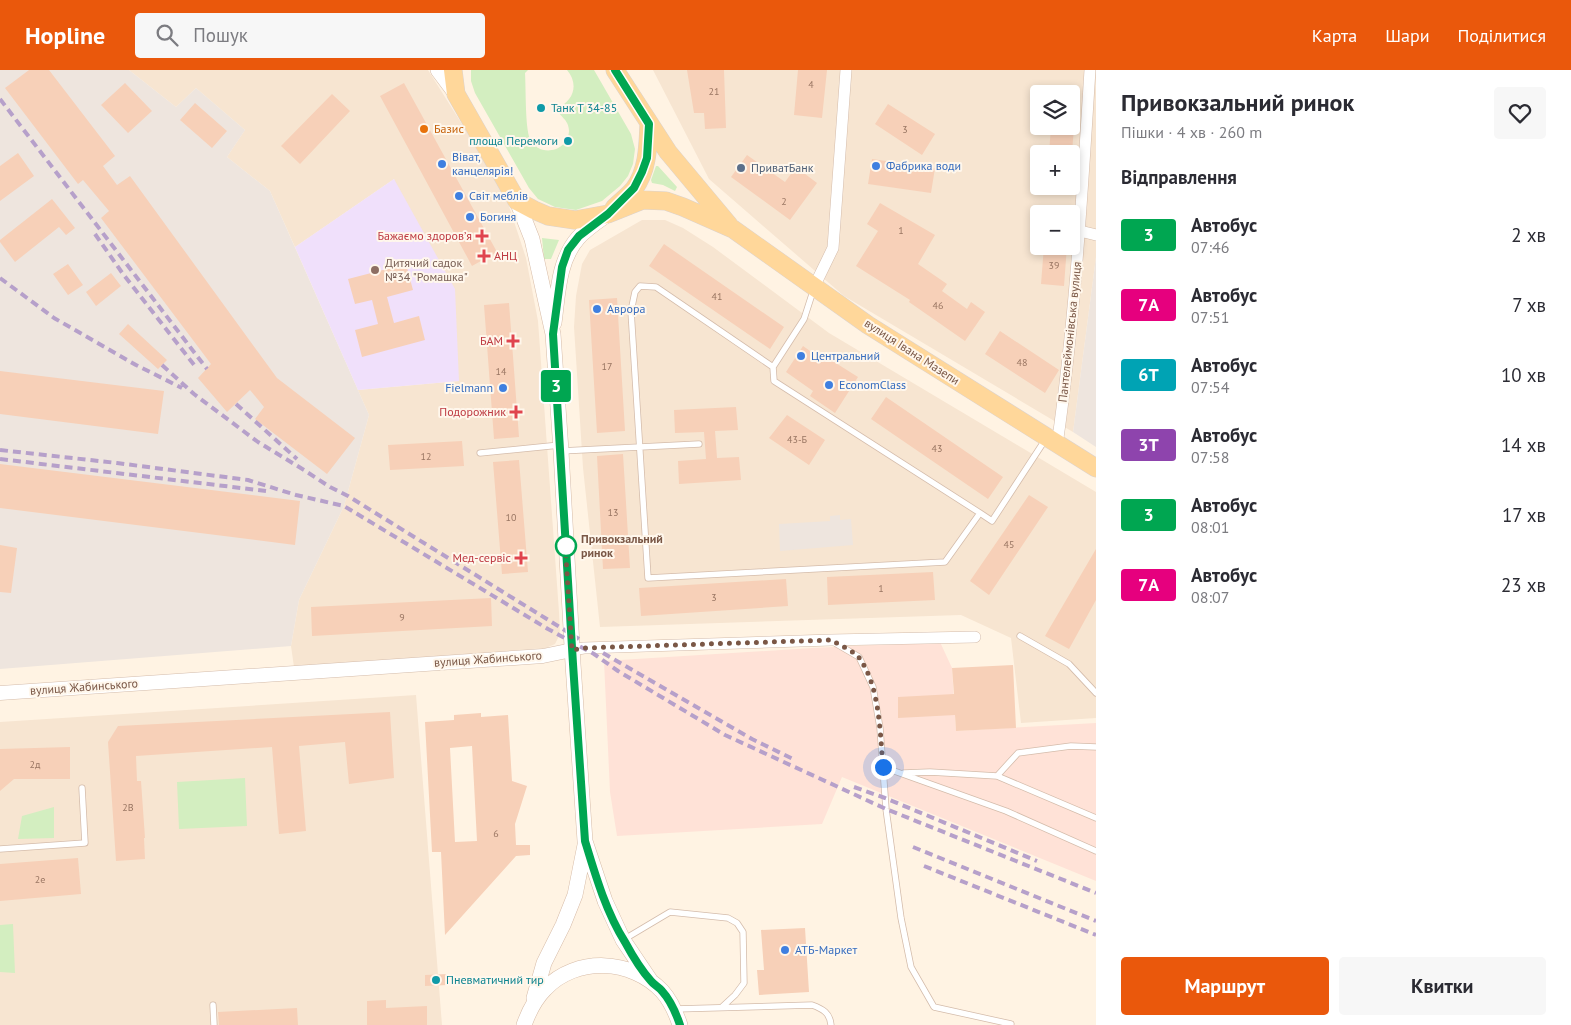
<!DOCTYPE html>
<html lang="uk">
<meta charset="utf-8">
<style>
:root{--surface:#fff;--page:#f7f7f7;--text:#2b2b33;--muted:#7c7c81;--accent:#ea580c}
body{margin:0;font-family:"PT Sans",sans-serif;background:var(--page);color:var(--text);height:100vh;display:flex;flex-direction:column;font-size:19px;white-space:nowrap}
*{box-sizing:border-box;margin:0}
p{font-size:16px;color:var(--muted)}
.icon{flex:none;width:28px;height:28px;fill:none;stroke:currentColor;stroke-width:2;stroke-linecap:round;stroke-linejoin:round}
.map{position:relative;flex:1;overflow:hidden}
.side{display:flex;flex-direction:column;background:var(--surface);width:475px}
.side>*{flex:none}
.badge{padding:0 10px;border-radius:4px;font-size:18px;line-height:32px}
.buttons{position:absolute;left:1030px;top:15px;display:grid;gap:10px}
.buttons a{display:grid;place-items:center;width:50px;height:50px;border-radius:5px;background:var(--surface);box-shadow:0 2px 8px #0003;font-size:25px}
.you{position:absolute;width:25px;height:25px;margin:-12px;border:4px solid #fff;border-radius:50%;background:#1a73e8;box-shadow:0 0 0 8px #1a73e833}
.map>.badge{position:absolute;translate:-50% -50%;box-shadow:0 0 0 2px #fff}
h2{padding:0 25px;font-size:19px;line-height:45px}
.round{display:grid;place-items:center;flex:none;width:52px;height:52px;border-radius:5px;background:var(--page)}
.head{display:flex;align-items:center;justify-content:space-between;height:85px;padding:0 25px}
h1{font-size:24px;font-weight:600;line-height:38px}
.button{display:flex;gap:10px;margin-top:auto;padding:10px 25px}
.button a{flex:1;height:58px;border-radius:5px;background:var(--accent);color:#fff;font-size:20px;font-weight:600;line-height:58px;text-align:center}
.button a+a{background:var(--page);color:var(--text)}
ul{padding:0;list-style:none}
li{display:flex;align-items:center;gap:15px;height:70px;padding:0 25px}
li div{flex:1}
li b{display:block;font-size:19px}
li em{font-style:normal}
li .badge{min-width:55px;font-weight:700;text-align:center}
header{display:flex;align-items:center;gap:30px;box-sizing:border-box;height:70px;padding:0 25px;background:var(--accent);color:#fff}
header strong{font-size:24px}
nav{display:flex;gap:28px;margin-inline-start:auto;font-size:18px}
.search{width:350px;height:45px;background:var(--page);display:flex;align-items:center;gap:12px;box-sizing:border-box;padding:0 18px;border-radius:5px;color:var(--muted);font-size:19px}
main{display:flex;flex:1;min-height:0}
.map>svg:first-child{display:block}
</style>
<header>
<strong>Hopline</strong>
<div class="search"><svg class="icon" aria-label="search" viewBox="0 0 24 24"><circle cx="10" cy="10" r="6"/><path d="M15 15l6 6"/></svg>Пошук</div>
<nav><a>Карта</a><a>Шари</a><a>Поділитися</a></nav>
</header>
<main>
<div class="map">
<svg width="1096" height="955" viewBox="0 0 1096 955">
<rect width="100%" height="100%" fill="#fff3e3"/>
<path fill="#f7e5d1" fill-rule="evenodd" d="M129,0H428L504,121L526,188L538,251L559,542L560,564L555,574L546,578L294,597L291,576L299,530L344,436L369,345L358,320L459,311L394,109L295,177L270,121L227,87L245,60L196,18L176,37Z
M653,0H1096V187L1073,362L844,226L709,109ZM1039,24H1071V56H1039ZM1039,84H1071V116H1039ZM1039,144H1071V176H1039Z
M642,150H665L683,158L713,177L829,263L1096,422V648L1021,653L1011,568L961,545L600,557L583,398L574,257L576,226L582,194L590,180Z
M416,625L442,955H0V652Z"/>
<path fill="#ffe2d7" d="M940,572L952,598L956,661L1096,653V811L842,707L822,754L617,766L610,722L604,591L812,578Z"/>
<path fill="#eee5de" d="M0,0H129L176,37L196,18L245,60L227,87L270,121L369,345L344,436L299,530L291,576L0,599Z
M1096,187V377L1073,362Z
M840,445V450L851,449L853,475L780,481L779,454L830,451V446Z"/>
<path fill="#f0e0fb" d="M394,109L455,219L459,311L358,320L295,177Z"/>
<path fill="#d3eec0" d="M471,0H528L525,3C526,17 525,58 530,69C539,88 568,82 569,61C569,49 559,47 557,38C574,31 579,14 567,0H594L631,64L635,79L633,94L628,106L620,116L602,131L576,140L555,137L538,129L529,118L475,23L471,11Z
M656,96H658L677,117L675,121L663,115L652,113L651,110Z
M542,168L559,170L551,189H544Z
M245,708L247,756L179,759L177,712Z
M54,737V768L18,769L22,746Z
M13,854L15,903L0,902V855Z"/>
<path fill="#f7d0b8" fill-rule="evenodd" d="M29,0H49L115,86L103,96L117,115L130,106L277,308L355,368L327,404L255,349L264,337L250,320L227,342L198,308L211,294L101,148L109,141L83,110L78,114L5,18Z
M687,0H724L726,58L705,59L704,43H694Z
M798,0H827L822,48L794,45Z
M125,13L152,41L128,63L101,35Z
M404,13L497,182L472,196L380,26Z
M332,24L350,41L300,94L281,76Z
M195,33L227,61L212,78L180,50Z
M888,34L935,64L922,85L875,54Z
M1051,56H1074L1072,84H1049Z
M18,83L34,106L0,131V96Z
M747,85L785,112L796,97L817,113L790,150L731,107Z
M872,89L935,98L931,123L868,114Z
M52,129L75,158L66,165L59,157L15,192L0,172V170Z
M880,133L935,165L918,194L947,214L942,221L967,239L971,232L985,242L965,271L909,232L910,230L856,196L878,161L867,154Z
M664,174L784,257L770,279L649,196Z
M1044,176H1067L1064,216L1041,214Z
M68,194L83,215L68,225L53,204Z
M406,194L413,220L387,227L394,253L419,246L425,270L362,287L355,260L378,254L372,230L355,234L348,209Z
M111,203L121,216L96,236L86,222Z
M617,228L625,361L597,363L589,230Z
M509,233L519,367L494,369L484,235Z
M128,254L167,290L158,299L119,264Z
M1000,261L1059,300L1045,323L985,284Z
M803,276L813,283L815,280L858,307L835,343L810,326L813,321L786,302Z
M0,301L164,321L158,364L0,344Z
M886,327L1003,407L988,429L871,349Z
M736,337L738,360L715,361L717,388L739,387L741,410L679,414L678,391L706,389L704,362L675,363L674,340Z
M787,345L825,370L809,395L769,368Z
M462,371L464,396L390,400L388,375Z
M623,384L630,498L603,499L597,386Z
M519,390L528,502L502,504L493,392Z
M0,394L300,431L295,475L0,438Z
M1029,425L1048,437L989,525L970,511Z
M0,475L17,478L11,523L0,522Z
M1096,479V530L1069,579L1045,566Z
M933,502L935,530L828,535L827,507Z
M786,509L788,536L641,546L639,518Z
M491,528L492,556L312,566L311,537Z
M1013,595L1016,658L956,661L955,645L898,648V627L954,624L952,598Z
M390,642L394,708L349,714L345,672L299,676L306,761L279,764L272,677L136,686L137,711H141L145,768H144L145,789L116,791L108,672L118,656Z
M481,643V647L508,645L512,711L527,716L515,754L516,775H530V785L516,786L445,865L441,782H432L425,652L454,650V645ZM472,676L477,771L455,772L450,678Z
M70,677V709H14L0,721V679Z
M78,788L81,824L0,831V794Z
M805,858L809,922L759,925L757,900H764L761,860Z
M448,904V915L425,916V905Z
M386,930V938L427,936V955H367V931Z
M297,938L298,955H219L218,942Z"/>
<g fill="none" stroke-linecap="round" stroke-linejoin="round">
<defs>
<path id="service" d="M773,297L656,217L640,216L635,222L631,241L648,508L945,492L980,443L774,311L773,297L804,249L814,218
M561,381L699,374
M480,383L560,375
M980,443L992,451L1045,370
M1020,566L1069,594L1096,623
M835,573L859,587L873,617L880,658L886,739L901,848L911,897L934,937L1011,954
M883,697L1006,741L1096,781
M904,703L930,702L997,706L1096,748
M997,706L1018,683L1071,676L1096,677
M0,779L85,773L82,718
M623,870L670,842L728,848L737,853L743,862L744,913L735,925L722,937
M213,935L214,955
M675,939L812,935C823,939 830,943 831,955"/>
<path id="minor" d="M1080,161L1096,165
M814,217L833,178L846,0
M1057,375C1075,251 1082,125 1090,0
M572,580L584,578L831,570L975,567"/>
<path id="tertiary" d="M0,623L543,586L572,580"/>
<path id="secondary" d="M438,0L456,24
M517,131L532,169L553,264L561,381L573,594L585,771L605,831L623,870L650,910
M554,253C558,224 558,191 578,168C586,159 598,151 608,144
M534,928L544,893L563,855L575,825L585,775
M524,955C529,941 535,929 545,919C576,886 632,889 662,921C671,931 676,943 680,955"/>
<path id="primary" d="M453,0L456,24L517,131L534,140L548,146L575,150L608,144L643,130L666,131L683,137L733,159L868,255L1096,398
M615,0L668,82L729,155
M614,138C620,132 628,126 634,119C648,100 648,76 649,53"/>
</defs>
<use href="#service" stroke="#d4bcab" stroke-width="7"/>
<use href="#minor" stroke="#d4bcab" stroke-width="12"/>
<use href="#tertiary" stroke="#d4bcab" stroke-width="15"/>
<use href="#secondary" stroke="#d7bca8" stroke-width="16"/>
<use href="#primary" stroke="#dcd3cf" stroke-width="19"/>
<use href="#service" stroke="#fff" stroke-width="5.5"/>
<use href="#minor" stroke="#fff" stroke-width="11"/>
<use href="#tertiary" stroke="#fff" stroke-width="14"/>
<use href="#secondary" stroke="#fff" stroke-width="15"/>
<use href="#primary" stroke="#ffd79a" stroke-width="18"/>
<path stroke="#b6a0ca" stroke-width="4" stroke-dasharray="8 5" stroke-linecap="butt" d="M0,29L207,299
M95,164L123,204L195,296
M0,208L54,248L136,295L182,318
M162,295L194,324L258,372L304,400L330,417L348,426L579,569
M236,334L297,389
M0,380L117,393L248,410L296,425L344,436L548,559L594,584L618,601L725,665L886,739L1096,823
M0,389L266,421
M603,583L752,669L795,690
M854,717L885,728L1037,791
M913,777L1096,851
M924,796L1096,865"/>
</g>
<g fill="none" stroke-linecap="round" stroke-linejoin="round">
<defs>
<path id="line" d="M615,0L649,54L647,88L642,102L634,118L608,144L579,166L568,180L562,197L553,264L573,594L585,771C595,804 606,842 625,872C632,885 641,900 651,911C654,915 659,917 662,921C671,931 676,943 680,955"/>
</defs>
<use href="#line" stroke="#fff" stroke-width="11"/>
<use href="#line" stroke="#00a651" stroke-width="8"/>
<path stroke="#7a5746" stroke-width="5" stroke-dasharray="0 9" d="M566,476L565,472L572,580L584,578L831,570C838,574 856,582 860,589C880,618 880,663 883,697"/>
</g>
<g fill="#0f9aa8" stroke="#fff7ec" stroke-width="2">
<circle cx="541" cy="38" r="5"/>
<circle cx="568" cy="71" r="5"/>
<circle cx="436" cy="910" r="5"/>
</g>
<circle fill="#e8710a" stroke="#fff7ec" stroke-width="2" cx="424" cy="59" r="5"/>
<g fill="#3f7fe0" stroke="#fff7ec" stroke-width="2">
<circle cx="442" cy="94" r="5"/>
<circle cx="876" cy="96" r="5"/>
<circle cx="459" cy="126" r="5"/>
<circle cx="470" cy="147" r="5"/>
<circle cx="597" cy="239" r="5"/>
<circle cx="801" cy="286" r="5"/>
<circle cx="829" cy="315" r="5"/>
<circle cx="503" cy="318" r="5"/>
<circle cx="785" cy="880" r="5"/>
</g>
<circle fill="#5c6f8a" stroke="#fff7ec" stroke-width="2" cx="741" cy="98" r="5"/>
<g fill="#e0444e" stroke="#fff7ec" stroke-width="2">
<path d="M479.5 158.5h5v5h5v5h-5v5h-5v-5h-5v-5h5z"/>
<path d="M481.5 178.5h5v5h5v5h-5v5h-5v-5h-5v-5h5z"/>
<path d="M510.5 263.5h5v5h5v5h-5v5h-5v-5h-5v-5h5z"/>
<path d="M513.5 334.5h5v5h5v5h-5v5h-5v-5h-5v-5h5z"/>
<path d="M518.5 480.5h5v5h5v5h-5v5h-5v-5h-5v-5h5z"/>
</g>
<circle fill="#8d6e63" stroke="#fff7ec" stroke-width="2" cx="375" cy="200" r="5"/>
<circle fill="#fff" stroke="#00a651" stroke-width="2.5" cx="566" cy="476" r="10"/>
<g text-anchor="middle" stroke-width="4" stroke-linejoin="round" paint-order="stroke">
<g font-size="10" fill="#997562">
<text x="811" y="18">4</text>
<text x="714" y="25">21</text>
<text x="905" y="63">3</text>
<text x="784" y="135">2</text>
<text x="901" y="164">1</text>
<text x="1054" y="199">39</text>
<text x="717" y="230">41</text>
<text x="938" y="239">46</text>
<text x="1022" y="296">48</text>
<text x="607" y="300">17</text>
<text x="501" y="305">14</text>
<text x="797" y="373">43-Б</text>
<text x="937" y="382">43</text>
<text x="426" y="390">12</text>
<text x="613" y="446">13</text>
<text x="511" y="451">10</text>
<text x="1009" y="478">45</text>
<text x="881" y="522">1</text>
<text x="714" y="531">3</text>
<text x="402" y="551">9</text>
<text x="35" y="698">2д</text>
<text x="128" y="741">2В</text>
<text x="496" y="767">6</text>
<text x="40" y="813">2е</text>
</g>
<g font-size="12" fill="#0d838f" stroke="#fff7ec" text-anchor="start">
<text x="551" y="42">Танк Т 34-85</text>
<text x="558" y="75" text-anchor="end">площа Перемоги</text>
<text x="446" y="914">Пневматичний тир</text>
</g>
<g font-size="12" fill="#c56008" stroke="#fff7ec" text-anchor="start">
<text x="434" y="63">Базис</text>
</g>
<g font-size="12" fill="#366cbe" stroke="#fff7ec" text-anchor="start">
<text x="452" y="91">Віват,<tspan x="452" dy="14">канцелярія!</tspan></text>
<text x="886" y="100">Фабрика води</text>
<text x="469" y="130">Світ меблів</text>
<text x="480" y="151">Богиня</text>
<text x="607" y="243">Аврора</text>
<text x="811" y="290">Центральний</text>
<text x="839" y="319">EconomClass</text>
<text x="493" y="322" text-anchor="end">Fielmann</text>
<text x="795" y="884">АТБ-Маркет</text>
</g>
<g font-size="12" fill="#4e5e75" stroke="#fff7ec" text-anchor="start">
<text x="751" y="102">ПриватБанк</text>
</g>
<g font-size="12" fill="#be3a42" stroke="#fff7ec" text-anchor="end">
<text x="472" y="170">Бажаємо здоровʼя</text>
<text x="494" y="190" text-anchor="start">АНЦ</text>
<text x="503" y="275">БАМ</text>
<text x="506" y="346">Подорожник</text>
<text x="511" y="492">Мед-сервіс</text>
</g>
<g font-size="12" fill="#785e54" stroke="#fff7ec" text-anchor="start">
<text x="385" y="197">Дитячий садок<tspan x="385" dy="14">№34 "Ромашка"</tspan></text>
</g>
<g font-size="12" fill="#7a5746" stroke="#fff7ec">
<text transform="translate(1070 262) rotate(-84)" y="4">Пантелеймонівська вулиця</text>
<text transform="translate(912 282) rotate(33)" y="4">вулиця Івана Мазепи</text>
<text transform="translate(488 589) rotate(-4)" y="4">вулиця Жабинського</text>
<text transform="translate(84 617) rotate(-4)" y="4">вулиця Жабинського</text>
</g>
<g font-size="12" font-weight="bold" fill="#7a5746" stroke="#fff7ec" text-anchor="start">
<text x="581" y="473">Привокзальний<tspan x="581" dy="14">ринок</tspan></text>
</g>
</g>
</svg>
<div class="buttons">
<a><svg class="icon" aria-label="layers" viewBox="0 0 24 24"><path d="M12 4l9 5-9 5-9-5zM3 14l9 5 9-5"/></svg></a>
<a>+</a>
<a>−</a>
</div>
<div class="you" style="left:883px;top:697px"></div>
<b class="badge" style="left:556px;top:316px;background:#00a651;color:#fff">3</b>
</div>
<section class="side">
<div class="head"><div><h1>Привокзальний ринок</h1><p>Пішки · 4 хв · 260 m</p></div><a class="round"><svg class="icon" aria-label="heart" viewBox="0 0 24 24"><path d="M12 20l-8-8c-3-5 5-10 8-4 3-6 11-1 8 4z"/></svg></a></div>
<h2>Відправлення</h2>
<ul>
<li><span class="badge" style="background:#00a651;color:#fff">3</span><div><b>Автобус</b><p>07:46</p></div><em>2 хв</em></li>
<li><span class="badge" style="background:#e6007e;color:#fff">7А</span><div><b>Автобус</b><p>07:51</p></div><em>7 хв</em></li>
<li><span class="badge" style="background:#00a3b4;color:#fff">6Т</span><div><b>Автобус</b><p>07:54</p></div><em>10 хв</em></li>
<li><span class="badge" style="background:#8e44ad;color:#fff">3Т</span><div><b>Автобус</b><p>07:58</p></div><em>14 хв</em></li>
<li><span class="badge" style="background:#00a651;color:#fff">3</span><div><b>Автобус</b><p>08:01</p></div><em>17 хв</em></li>
<li><span class="badge" style="background:#e6007e;color:#fff">7А</span><div><b>Автобус</b><p>08:07</p></div><em>23 хв</em></li>
</ul>
<div class="button"><a>Маршрут</a><a>Квитки</a></div>
</section>
</main>
